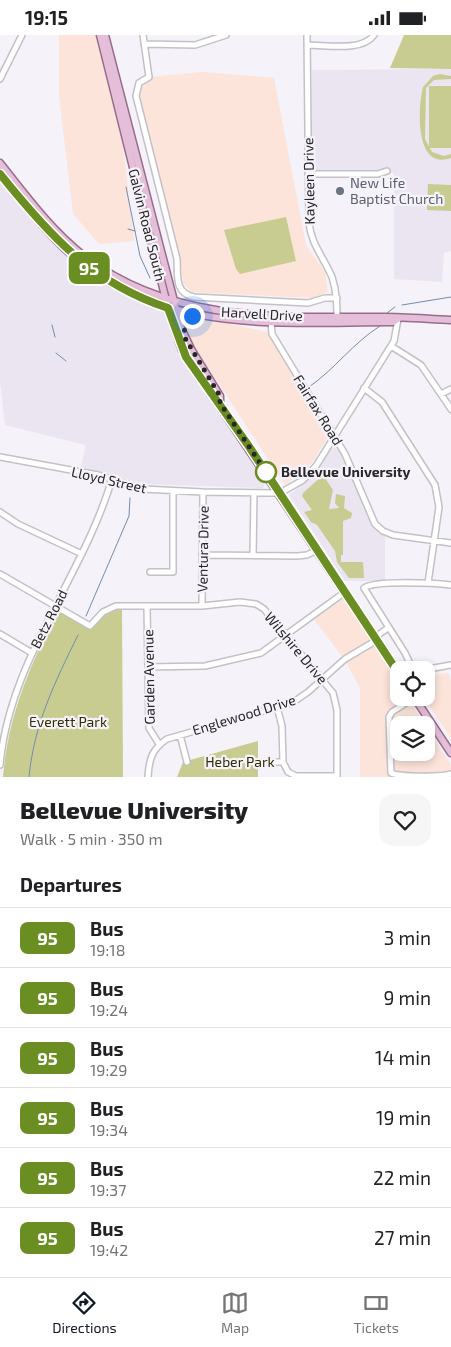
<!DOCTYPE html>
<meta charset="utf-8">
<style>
:root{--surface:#fff;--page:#f6f6f6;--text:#202124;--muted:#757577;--line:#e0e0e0;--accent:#111827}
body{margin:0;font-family:"Exo 2",sans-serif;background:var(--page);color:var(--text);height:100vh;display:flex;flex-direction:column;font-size:19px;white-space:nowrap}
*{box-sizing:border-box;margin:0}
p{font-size:16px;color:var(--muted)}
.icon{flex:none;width:28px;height:28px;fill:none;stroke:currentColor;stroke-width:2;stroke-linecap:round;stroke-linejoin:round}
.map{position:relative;height:742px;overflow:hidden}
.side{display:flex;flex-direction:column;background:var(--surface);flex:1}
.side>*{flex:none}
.badge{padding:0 10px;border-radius:8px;font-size:18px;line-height:32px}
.tools{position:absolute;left:390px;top:626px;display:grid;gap:10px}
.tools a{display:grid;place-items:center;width:45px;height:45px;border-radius:10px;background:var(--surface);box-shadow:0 2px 8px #0003;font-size:25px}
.you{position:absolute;width:25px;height:25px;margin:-12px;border:4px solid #fff;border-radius:50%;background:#1a73e8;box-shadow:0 0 0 8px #1a73e833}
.map>.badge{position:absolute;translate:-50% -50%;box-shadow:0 0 0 2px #fff}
h2{padding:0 20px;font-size:19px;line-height:45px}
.round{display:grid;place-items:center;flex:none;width:52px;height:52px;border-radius:15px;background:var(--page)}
.summary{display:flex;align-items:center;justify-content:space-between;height:85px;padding:0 20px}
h1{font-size:24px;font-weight:800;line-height:38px}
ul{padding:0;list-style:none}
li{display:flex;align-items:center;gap:15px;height:60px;padding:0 20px;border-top:1px solid var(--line)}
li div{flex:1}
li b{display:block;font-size:19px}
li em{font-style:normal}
li .badge{min-width:55px;font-weight:700;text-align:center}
.status{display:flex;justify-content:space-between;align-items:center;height:35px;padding:0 25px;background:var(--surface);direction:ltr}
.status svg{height:14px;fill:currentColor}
.tabs{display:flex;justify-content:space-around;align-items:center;height:70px;border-top:1px solid var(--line);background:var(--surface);font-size:14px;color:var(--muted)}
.tabs a{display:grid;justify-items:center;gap:2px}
.tabs .selected{color:var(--accent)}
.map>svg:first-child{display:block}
</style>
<div class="status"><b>19:15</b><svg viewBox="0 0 49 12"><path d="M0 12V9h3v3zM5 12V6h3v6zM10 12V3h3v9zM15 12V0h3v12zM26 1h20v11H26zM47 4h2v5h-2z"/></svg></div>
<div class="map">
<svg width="451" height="742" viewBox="0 0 451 742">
<rect width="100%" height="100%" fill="#f6f2f9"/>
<path fill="#fce4da" d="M59,0H100L116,49L134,206L99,209L73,179L59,61Z
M203,37L274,43L306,210L325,237L328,257L312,263L191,257L183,248L180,223L139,57L149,42Z
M195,282L268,297L327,398L328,402L311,429L285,450L189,303L187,289Z
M344,563L399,649V662L408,663L425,690H399V718H426V691L451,730V742H360V653L346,627L314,584Z
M448,638L451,645V703L424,663L426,662V641Z"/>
<path fill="#ebe4f1" d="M451,34V216L444,218L442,247L394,244V138L312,137V35Z
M0,143L37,188L105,246L129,261L166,278L178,311L266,446L263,453L146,449L81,432L86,410L5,390L0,346Z
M335,412L343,420L369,484L377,495L385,500V546H345L289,460L315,439L329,415Z"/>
<path fill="#c8cc90" d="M404,0H451V34L390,33Z
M440,39L451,41V44L434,45L426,53L425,104L432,117L444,121L451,119V123C414,136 418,72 423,52L433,41Z
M429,51H451V113H429Z
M428,149L451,150V176L427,175Z
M286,182L296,226L240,239L236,234L224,195Z
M323,440L333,455L329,474L339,473L335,468L336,459L345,461L344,473L352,478L351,483L343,486V520H341V527H363L364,543H349L337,527L335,516L317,490L311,487L304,477L312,475L302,461L303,458Z
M122,573L123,742H3C8,681 30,630 58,576L90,595L105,578Z
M258,706V742H177L183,727Z"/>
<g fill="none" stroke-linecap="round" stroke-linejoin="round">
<path stroke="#6f8eaf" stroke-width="1" d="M126,152L140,221L150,243
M128,194L135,196
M402,270L451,262
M387,278L395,272
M52,290L55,302
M56,318L66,326
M309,352C335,334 353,308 380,291
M86,581L129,481L130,463
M29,742C34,689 55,647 78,600"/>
<defs>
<path id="minor" d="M143,0L149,42L139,48L136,61L177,224C178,240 174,258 194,262L308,268L325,263H337
M307,0L309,188C311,209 324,223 332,242C337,257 337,271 337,286
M144,9L195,10L226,0
M308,10C327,10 362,17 374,0
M0,44L22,0
M308,139H378L387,136
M271,286L272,299L345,419L375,489L383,496L393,500L451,508
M391,311L421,330L451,374
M364,353L382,367L435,450L439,472L428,548
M441,359L451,354
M0,422L98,440L143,454L203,457L280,458L303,445L316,431L394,306L398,284
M0,477L18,489L82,519
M202,520L297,521L307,520L317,515
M253,520L254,458
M150,537H173V456
M0,539L90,591L103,577L116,571H202L240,567L256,569L264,574L333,658L337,675V742
M147,571L149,693L159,709
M202,571L203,457
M0,599L32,618
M375,602L388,593
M148,632L205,631L261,618L345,557
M413,635L405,618L364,553C374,545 436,548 451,550
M423,635L451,630
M414,663L392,677L389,682L391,738C400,742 441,742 451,739
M277,672L282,691L283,727L288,737L296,741H337
M180,700L187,727
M257,727H283
M0,730C9,625 83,542 112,444
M148,742C149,724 152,714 167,704L292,668L308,657L345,624L377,605"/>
<path id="major" d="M100,0L168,273L182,315L399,639
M105,0L181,293L191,314L220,361V369
M0,128C26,161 51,195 84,221C170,288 280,282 383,282C405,282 428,284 451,285
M0,139C21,165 41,191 65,214C160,301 274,287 393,287L398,284
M414,662L451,718"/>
</defs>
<use href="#minor" stroke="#c3c0c6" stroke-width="8"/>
<use href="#major" stroke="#976d8b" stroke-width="9"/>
<use href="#minor" stroke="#fff" stroke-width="5"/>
<use href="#major" stroke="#e5bed9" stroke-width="6"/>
</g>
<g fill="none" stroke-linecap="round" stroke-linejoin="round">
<defs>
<path id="line" d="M0,139C49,200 92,248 168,273L186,322L248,410L399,639"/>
</defs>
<use href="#line" stroke="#fff" stroke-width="11"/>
<use href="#line" stroke="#6b8e23" stroke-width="8"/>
<path stroke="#272628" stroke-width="5" stroke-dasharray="0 9" d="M192,281L184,288L185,303L220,361V368L270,443L266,437"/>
</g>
<circle fill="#6b7280" stroke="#f6f2f9" stroke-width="2" cx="340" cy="156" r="5"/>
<circle fill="#fff" stroke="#6b8e23" stroke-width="2.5" cx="266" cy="437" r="10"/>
<g text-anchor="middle" stroke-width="4.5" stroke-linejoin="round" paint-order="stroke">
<g font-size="14" fill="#272628" stroke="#f6f2f9">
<text transform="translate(309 146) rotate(-91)" y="5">Kayleen Drive</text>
<text transform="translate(147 190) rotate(76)" y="5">Galvin Road South</text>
<text transform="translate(262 279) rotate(3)" y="5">Harvell Drive</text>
<text transform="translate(318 375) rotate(58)" y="5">Fairfax Road</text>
<text transform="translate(109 445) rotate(13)" y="5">Lloyd Street</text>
<text transform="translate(203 514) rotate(-89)" y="5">Ventura Drive</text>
<text transform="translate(49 584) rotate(-63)" y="5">Betz Road</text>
<text transform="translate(296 613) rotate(50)" y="5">Wilshire Drive</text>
<text transform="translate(149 642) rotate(-91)" y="5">Garden Avenue</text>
<text transform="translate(244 680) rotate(-17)" y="5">Englewood Drive</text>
</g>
<g font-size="14" fill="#5b616d" stroke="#f6f2f9" text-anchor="start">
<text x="350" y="153">New Life<tspan x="350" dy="16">Baptist Church</tspan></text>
</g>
<g font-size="14" font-weight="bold" fill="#272628" stroke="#f6f2f9" text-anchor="start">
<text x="281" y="442">Bellevue University</text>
</g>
<g font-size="14" fill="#2d2e00" stroke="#f6f2f9">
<text x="68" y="692">Everett Park</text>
<text x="240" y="732">Heber Park</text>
</g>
</g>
</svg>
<div class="tools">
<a><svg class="icon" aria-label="locate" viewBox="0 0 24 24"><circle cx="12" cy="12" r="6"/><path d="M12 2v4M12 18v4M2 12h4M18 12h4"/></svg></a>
<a><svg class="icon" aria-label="layers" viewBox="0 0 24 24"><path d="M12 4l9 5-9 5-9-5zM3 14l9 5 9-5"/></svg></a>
</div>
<div class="you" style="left:192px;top:281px"></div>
<b class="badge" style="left:89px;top:233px;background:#6b8e23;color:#fff">95</b>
</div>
<section class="side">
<div class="summary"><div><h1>Bellevue University</h1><p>Walk · 5 min · 350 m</p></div><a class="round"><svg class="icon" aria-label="heart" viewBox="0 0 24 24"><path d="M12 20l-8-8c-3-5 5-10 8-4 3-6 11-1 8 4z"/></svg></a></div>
<h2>Departures</h2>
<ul>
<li><span class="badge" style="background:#6b8e23;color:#fff">95</span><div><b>Bus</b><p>19:18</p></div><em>3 min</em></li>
<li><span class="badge" style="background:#6b8e23;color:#fff">95</span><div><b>Bus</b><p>19:24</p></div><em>9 min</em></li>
<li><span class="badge" style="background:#6b8e23;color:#fff">95</span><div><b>Bus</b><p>19:29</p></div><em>14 min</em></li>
<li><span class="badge" style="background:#6b8e23;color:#fff">95</span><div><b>Bus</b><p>19:34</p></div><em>19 min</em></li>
<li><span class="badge" style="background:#6b8e23;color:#fff">95</span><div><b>Bus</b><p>19:37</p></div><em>22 min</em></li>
<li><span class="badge" style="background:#6b8e23;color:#fff">95</span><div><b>Bus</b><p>19:42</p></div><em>27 min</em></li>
</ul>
</section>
<nav class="tabs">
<a class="selected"><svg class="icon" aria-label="directions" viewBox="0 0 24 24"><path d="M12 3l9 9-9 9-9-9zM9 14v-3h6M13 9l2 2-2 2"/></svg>Directions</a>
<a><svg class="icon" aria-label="map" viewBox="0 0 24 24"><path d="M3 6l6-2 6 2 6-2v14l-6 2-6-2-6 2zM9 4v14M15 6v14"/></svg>Map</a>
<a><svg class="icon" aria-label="tickets" viewBox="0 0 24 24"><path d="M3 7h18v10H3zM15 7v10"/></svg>Tickets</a>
</nav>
